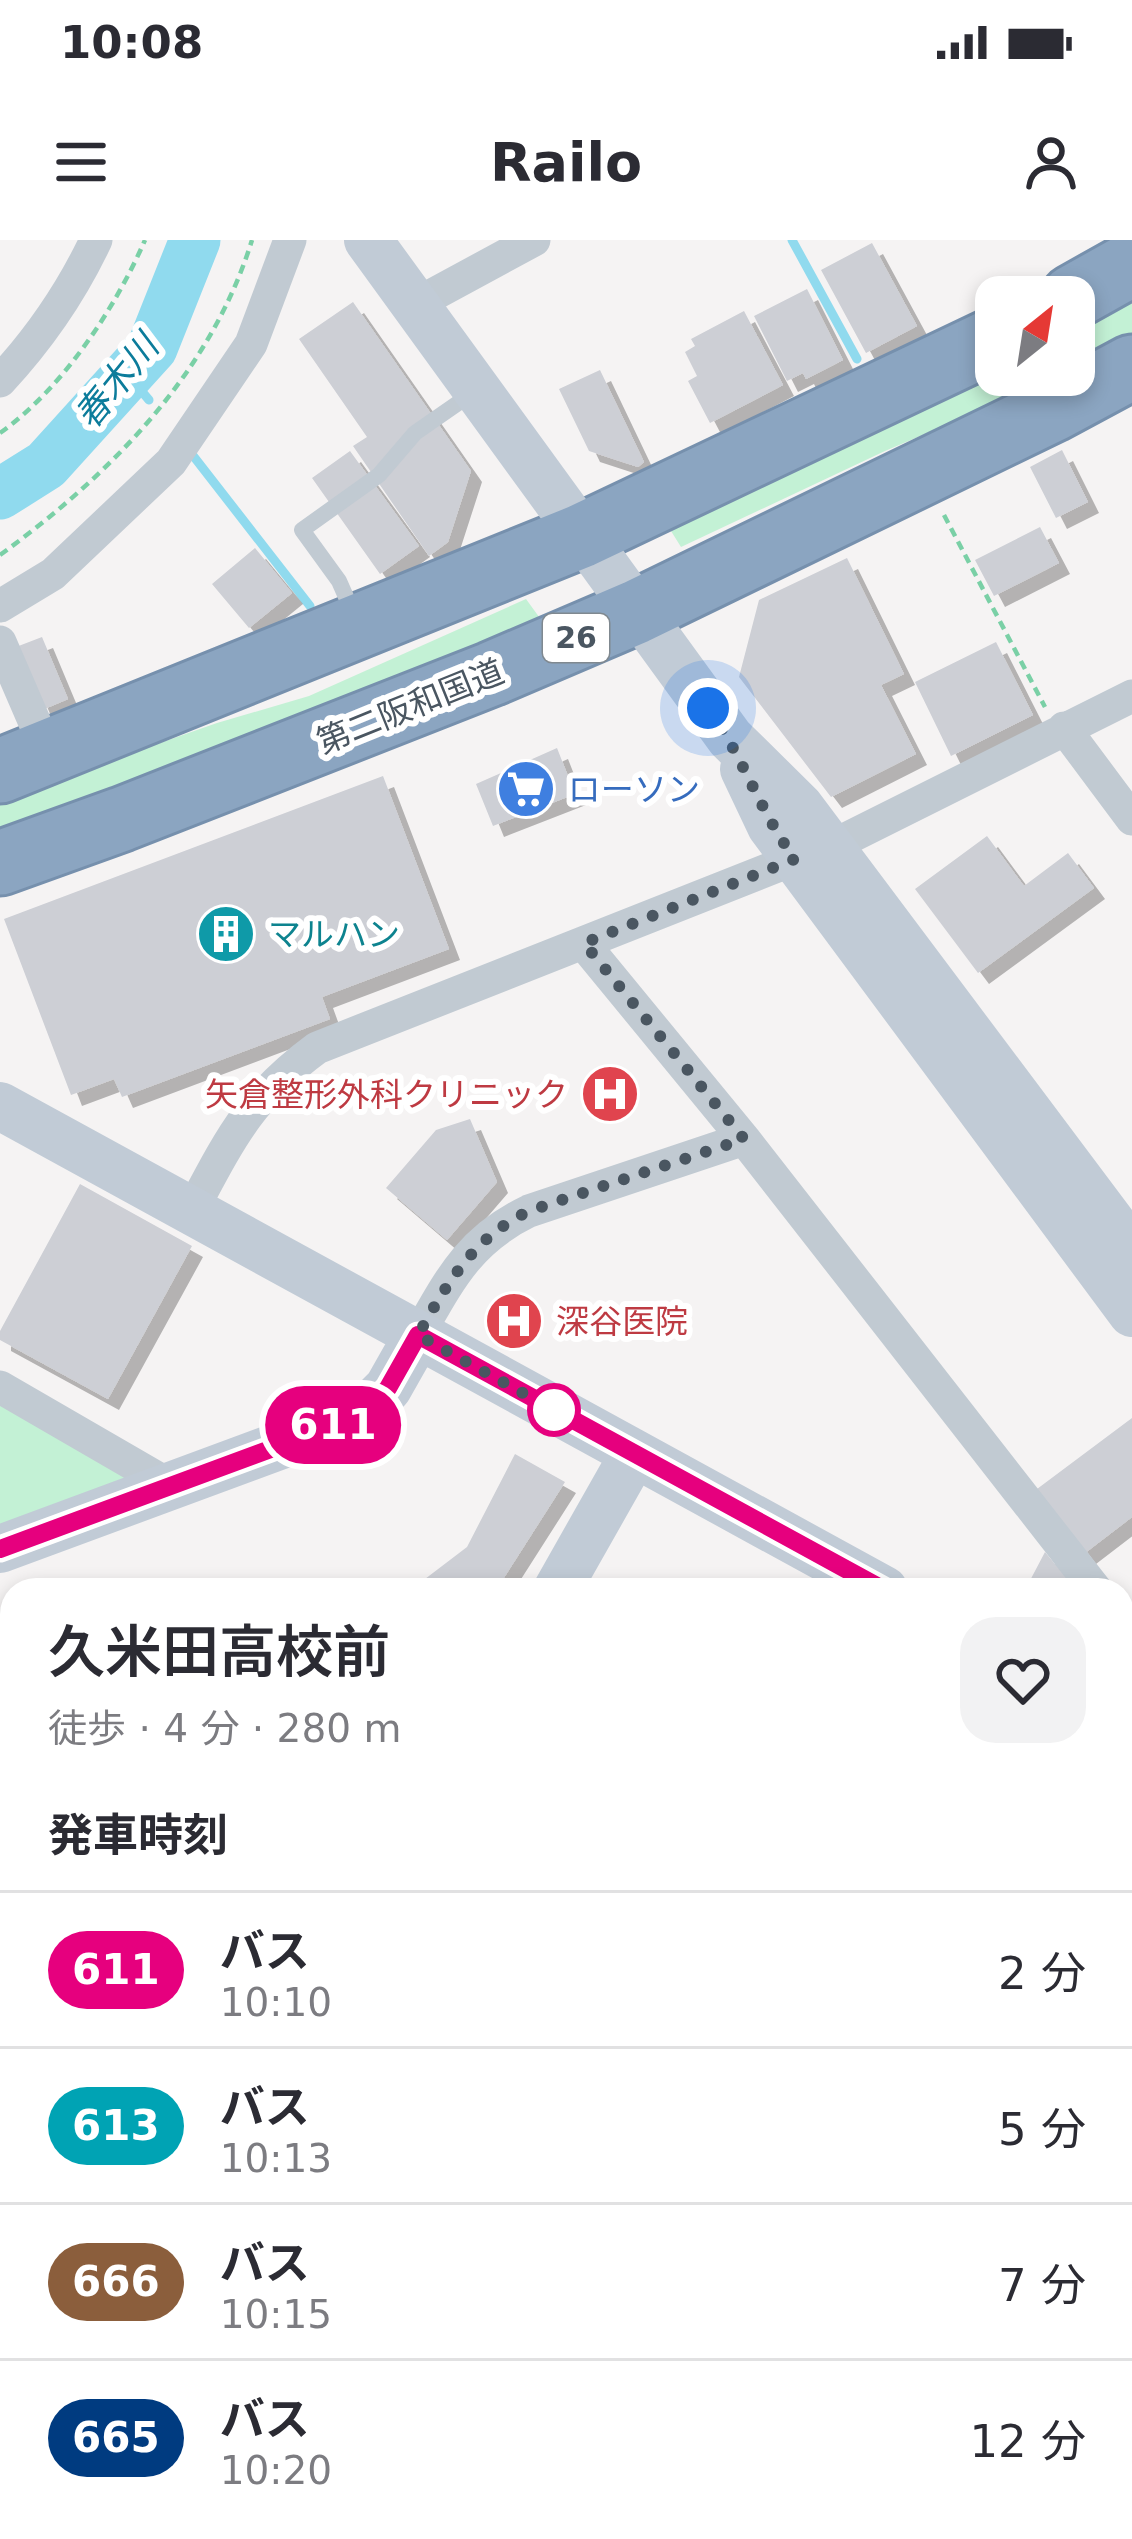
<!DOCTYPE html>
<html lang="ja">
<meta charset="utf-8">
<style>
:root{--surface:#fff;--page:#f2f2f3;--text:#2b2b33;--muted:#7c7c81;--line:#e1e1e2}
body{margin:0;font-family:"DejaVu Sans","Noto Sans JP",sans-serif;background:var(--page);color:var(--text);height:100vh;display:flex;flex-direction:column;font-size:45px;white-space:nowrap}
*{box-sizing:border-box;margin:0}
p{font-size:39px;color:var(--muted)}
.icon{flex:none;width:66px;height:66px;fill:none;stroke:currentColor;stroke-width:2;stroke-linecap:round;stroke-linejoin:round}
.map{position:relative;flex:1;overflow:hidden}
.sheet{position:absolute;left:0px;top:1338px;width:1134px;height:963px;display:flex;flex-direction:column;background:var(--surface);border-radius:36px 36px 0 0;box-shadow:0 6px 18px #0003}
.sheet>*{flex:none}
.badge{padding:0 24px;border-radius:39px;font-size:42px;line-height:78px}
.needle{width:78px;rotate:30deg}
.tools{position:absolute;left:975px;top:36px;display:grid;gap:24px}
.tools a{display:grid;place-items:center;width:120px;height:120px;border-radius:24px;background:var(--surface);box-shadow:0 6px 18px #0003;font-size:60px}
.you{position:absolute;width:60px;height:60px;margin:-30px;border:9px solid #fff;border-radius:50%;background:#1a73e8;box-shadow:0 0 0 18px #1a73e833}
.map>.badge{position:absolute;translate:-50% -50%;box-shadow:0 0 0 6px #fff}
h2{padding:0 48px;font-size:45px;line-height:108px}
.round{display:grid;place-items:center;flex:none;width:126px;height:126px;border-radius:36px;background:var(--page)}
.headline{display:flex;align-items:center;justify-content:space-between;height:204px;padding:0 48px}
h1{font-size:57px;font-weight:600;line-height:90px}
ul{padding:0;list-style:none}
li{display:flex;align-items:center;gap:36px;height:156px;padding:0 48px;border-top:3px solid var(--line)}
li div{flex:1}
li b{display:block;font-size:45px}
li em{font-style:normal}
li .badge{min-width:132px;font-weight:700;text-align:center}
.status{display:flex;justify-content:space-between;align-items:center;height:84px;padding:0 60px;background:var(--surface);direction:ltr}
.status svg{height:33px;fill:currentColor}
header{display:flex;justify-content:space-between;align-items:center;height:156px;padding:0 48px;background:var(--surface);font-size:54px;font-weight:600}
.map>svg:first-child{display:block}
</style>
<div class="status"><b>10:08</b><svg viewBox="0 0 49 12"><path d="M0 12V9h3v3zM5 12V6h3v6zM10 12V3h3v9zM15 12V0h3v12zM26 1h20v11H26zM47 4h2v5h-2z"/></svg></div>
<header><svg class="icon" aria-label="menu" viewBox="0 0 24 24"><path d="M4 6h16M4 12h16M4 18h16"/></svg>Railo<svg class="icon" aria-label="person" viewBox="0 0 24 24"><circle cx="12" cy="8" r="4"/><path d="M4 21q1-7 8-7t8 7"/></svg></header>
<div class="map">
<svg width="1132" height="2299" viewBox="0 0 1132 2299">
<defs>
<filter id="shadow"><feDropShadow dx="11" dy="11" stdDeviation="0" flood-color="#0004"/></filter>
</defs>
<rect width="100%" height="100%" fill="#f5f3f3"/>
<path fill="#e6e4e5" d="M12,1614V2139L0,2106V1618Z
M67,2289H486L458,2299H70Z"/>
<path fill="#c3f1d5" d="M1132,52V99L1074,130V83Z
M996,123V135H1064L885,211L681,307L666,283Z
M526,359L542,381L201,525L0,589V559L217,483L309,456Z
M0,1155L127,1237L0,1291Z"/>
<path fill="#90daee" d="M1122,1715L1132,1716V2299H629V2289H1122Z"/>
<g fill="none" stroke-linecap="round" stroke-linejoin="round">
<path stroke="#90daee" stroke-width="9" d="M792,0L857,119
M128,135L149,160
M191,213L310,366
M0,2243L12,2276
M17,2289L20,2299"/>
<path stroke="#90daee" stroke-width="51" d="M0,254L46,225L152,108L195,0"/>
</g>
<path fill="#cdcfd5" filter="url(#shadow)" d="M872,3L917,86L866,113L821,30Z
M807,49L843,120L806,139L803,133L787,141L754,76Z
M353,62L471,231L448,302L429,316L353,206L367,197L299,99Z
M744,71L783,145L710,183L688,141L697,136L685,112L695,106L691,99Z
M600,130L644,222L638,227L589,211L559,149Z
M1062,210L1088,262L1056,278L1030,227Z
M350,211L419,306L380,334L312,238Z
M1040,287L1059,323L994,356L975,320Z
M255,308L292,353L249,388L212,344Z
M847,318L904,434L881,445L916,514L831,557L739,437L759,360Z
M42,397L68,459L42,470L16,407Z
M996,402L1033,475L951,516L915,442Z
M557,508L575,554L493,586L476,544Z
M383,536L449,709L322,757L330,779L122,857L114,839L71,855L4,679Z
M987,596L1024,646L1068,613L1094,648L978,733L915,649Z
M470,879L497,942L447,1000L386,948L436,890Z
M80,944L192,1006L108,1159L0,1100V1091Z
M1132,1178V1277L1085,1313L1037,1249Z
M515,1214L565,1242L498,1347L491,1350H432L425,1339L467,1307Z
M1045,1312L1076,1350H1025Z"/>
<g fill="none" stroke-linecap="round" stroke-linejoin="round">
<defs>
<path id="highway" d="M1073,57L1132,24
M0,531L581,296L996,99
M0,623L122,579L491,434L636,372L1052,170L1132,127"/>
</defs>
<use href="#highway" stroke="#7690ad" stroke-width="69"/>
<path stroke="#7ad0a6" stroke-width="4.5" stroke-dasharray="9 6" stroke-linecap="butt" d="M0,193C62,149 115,69 145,0
M944,275L1045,467
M0,315C110,235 211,133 252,0
M607,2299L610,2289"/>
<path stroke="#c1cad2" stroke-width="16" d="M354,375L339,341L302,290L379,235L415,193L474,152"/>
<path stroke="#c1cad2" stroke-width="33" d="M414,65L534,0
M0,141C40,98 71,53 96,0
M0,366L53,334L171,222L251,104L290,0
M0,402L48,513
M1064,488L1132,579
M830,607L1132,456
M583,703L744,899L1096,1350
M191,972C230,899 249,858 317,808L795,619
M418,1095C450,1039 469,1000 529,971L744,899
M0,1147L171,1246
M1122,1384L1132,1397
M0,2192L12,2225
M35,2289L39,2299
M561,2289L565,2299
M494,2299L522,2289"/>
<path stroke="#c1cbd6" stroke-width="48" d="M368,0L730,498L799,566L1132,1010
M744,529L771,586L1132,1073
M0,866L884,1350
M0,1309L360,1176L388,1148L418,1095
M557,1350L634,1214
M1122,1481L1132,1487
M0,1589L12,1584"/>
<use href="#highway" stroke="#8ba5c1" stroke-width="63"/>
</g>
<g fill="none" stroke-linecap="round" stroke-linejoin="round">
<defs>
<path id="line" d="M0,1309L360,1176L388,1148L418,1095L884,1350"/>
</defs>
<use href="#line" stroke="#fff" stroke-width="27"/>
<use href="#line" stroke="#e6007e" stroke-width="18"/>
<path stroke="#4a5661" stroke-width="12" stroke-dasharray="0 21.6" d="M554,1170L557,1172L418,1095C448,1042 473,998 529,971L744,899L584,703L795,619C760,572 743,516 708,468"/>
</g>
<defs>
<symbol id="supermarket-disc" viewBox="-11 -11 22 22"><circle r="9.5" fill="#3f7fe0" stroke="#fff"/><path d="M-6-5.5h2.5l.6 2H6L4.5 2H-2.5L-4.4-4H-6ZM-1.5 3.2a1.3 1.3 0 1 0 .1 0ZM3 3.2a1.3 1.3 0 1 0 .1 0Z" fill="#fff"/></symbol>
<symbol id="building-disc" viewBox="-11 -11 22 22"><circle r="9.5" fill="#0f9aa8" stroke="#fff"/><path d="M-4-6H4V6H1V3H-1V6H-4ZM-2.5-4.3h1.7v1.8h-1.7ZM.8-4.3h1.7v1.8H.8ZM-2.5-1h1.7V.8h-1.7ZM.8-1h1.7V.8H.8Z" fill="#fff"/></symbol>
<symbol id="hospital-disc" viewBox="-11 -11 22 22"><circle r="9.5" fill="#e0444e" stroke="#fff"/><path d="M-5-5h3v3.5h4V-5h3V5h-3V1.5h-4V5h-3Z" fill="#fff"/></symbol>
</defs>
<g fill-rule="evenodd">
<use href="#supermarket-disc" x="493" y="516" width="66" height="66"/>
<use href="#building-disc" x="193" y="661" width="66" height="66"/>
<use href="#hospital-disc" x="577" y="821" width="66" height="66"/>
<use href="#hospital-disc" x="481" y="1048" width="66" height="66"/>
</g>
<circle fill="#fff" stroke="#e6007e" stroke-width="6" cx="554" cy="1170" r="24"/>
<g text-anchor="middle" stroke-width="12" stroke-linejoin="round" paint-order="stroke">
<rect fill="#fff" stroke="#808990" stroke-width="3" x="543" y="374" width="66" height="48" rx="9"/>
<g font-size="30" font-weight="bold" fill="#4a5661">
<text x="576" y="408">26</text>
</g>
<g font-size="33" fill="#4a5661" stroke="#fff">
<text transform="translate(410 466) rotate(-22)" y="12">第二阪和国道</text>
</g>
<g font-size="33" fill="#366cbe" stroke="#fff" text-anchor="start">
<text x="568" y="561">ローソン</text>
</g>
<g font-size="33" fill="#0d838f" stroke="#fff" text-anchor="start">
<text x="268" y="706">マルハン</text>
</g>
<g font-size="33" fill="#be3a42" stroke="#fff" text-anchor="end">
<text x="568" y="866">矢倉整形外科クリニック</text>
<text x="556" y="1093" text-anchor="start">深谷医院</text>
</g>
<g font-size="36" font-style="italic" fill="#0c7c9b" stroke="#fff">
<text transform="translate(116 141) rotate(-51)" y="13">春木川</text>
</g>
</g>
</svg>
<div class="tools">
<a><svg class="needle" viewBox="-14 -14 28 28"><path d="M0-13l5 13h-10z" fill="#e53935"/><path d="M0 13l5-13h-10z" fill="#7c7c81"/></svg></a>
</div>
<div class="you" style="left:708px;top:468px"></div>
<b class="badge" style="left:333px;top:1185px;background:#e6007e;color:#fff">611</b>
<section class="sheet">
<div class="headline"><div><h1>久米田高校前</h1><p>徒歩 · 4 分 · 280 m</p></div><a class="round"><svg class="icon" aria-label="heart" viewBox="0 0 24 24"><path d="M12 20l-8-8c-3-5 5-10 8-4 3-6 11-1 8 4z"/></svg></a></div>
<h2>発車時刻</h2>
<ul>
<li><span class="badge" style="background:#e6007e;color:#fff">611</span><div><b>バス</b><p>10:10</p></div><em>2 分</em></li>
<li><span class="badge" style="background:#00a3b4;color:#fff">613</span><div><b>バス</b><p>10:13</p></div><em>5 分</em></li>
<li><span class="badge" style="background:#8b5e3c;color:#fff">666</span><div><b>バス</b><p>10:15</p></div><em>7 分</em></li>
<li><span class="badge" style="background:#003b80;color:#fff">665</span><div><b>バス</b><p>10:20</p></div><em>12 分</em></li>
</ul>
</section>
</div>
